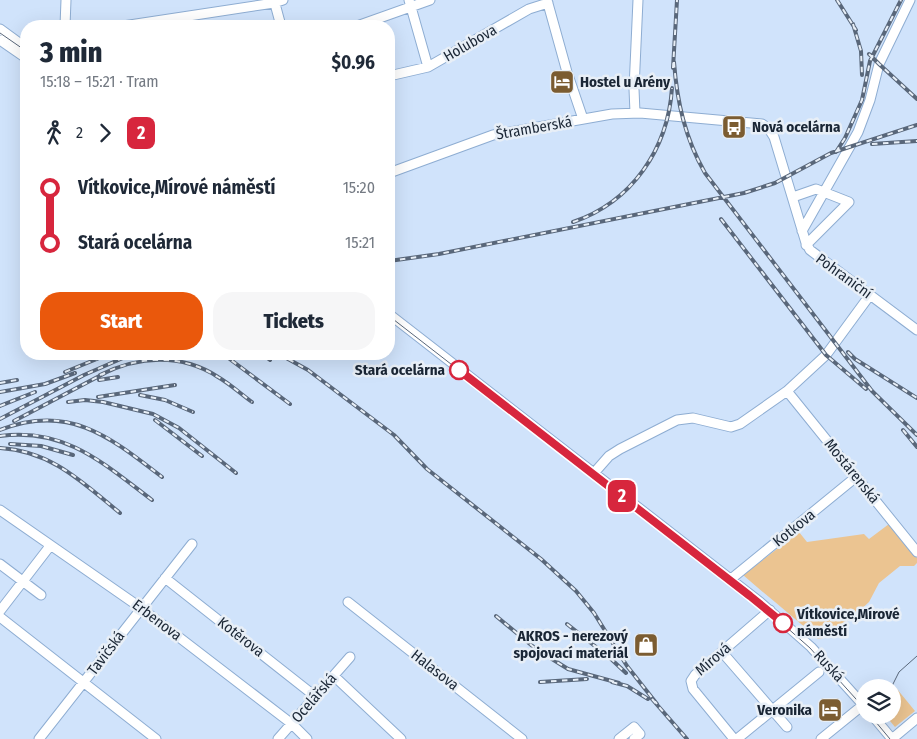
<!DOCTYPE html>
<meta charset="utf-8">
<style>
:root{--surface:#fff;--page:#f6f6f7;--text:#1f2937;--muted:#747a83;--accent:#ea580c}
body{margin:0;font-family:"Fira Sans Condensed",sans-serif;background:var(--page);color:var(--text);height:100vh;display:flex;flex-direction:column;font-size:19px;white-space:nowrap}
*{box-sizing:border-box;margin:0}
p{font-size:16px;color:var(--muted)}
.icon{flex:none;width:28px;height:28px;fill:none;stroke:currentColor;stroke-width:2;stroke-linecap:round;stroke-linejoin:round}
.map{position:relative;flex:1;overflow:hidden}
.sheet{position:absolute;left:20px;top:20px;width:375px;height:340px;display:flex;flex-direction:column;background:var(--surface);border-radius:20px;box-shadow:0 5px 20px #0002}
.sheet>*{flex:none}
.badge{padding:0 10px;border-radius:8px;font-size:18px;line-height:32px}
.fabs{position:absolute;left:856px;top:679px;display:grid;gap:10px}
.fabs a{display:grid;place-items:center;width:45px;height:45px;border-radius:50%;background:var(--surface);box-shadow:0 5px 20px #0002;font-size:25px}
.map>.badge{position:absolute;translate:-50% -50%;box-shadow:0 0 0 2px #fff}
.legs{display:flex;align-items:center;gap:8px;height:55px;padding:0 20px;font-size:16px}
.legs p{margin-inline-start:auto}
.summary{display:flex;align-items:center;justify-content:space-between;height:85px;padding:0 20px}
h1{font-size:28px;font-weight:800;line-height:38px}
.primary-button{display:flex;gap:10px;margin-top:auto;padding:10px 20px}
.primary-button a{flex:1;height:58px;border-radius:20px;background:var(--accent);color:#fff;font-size:20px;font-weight:800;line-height:58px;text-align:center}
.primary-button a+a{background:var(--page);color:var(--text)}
ul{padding:0 20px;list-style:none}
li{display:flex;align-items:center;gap:18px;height:55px;font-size:19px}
li i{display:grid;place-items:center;width:8px;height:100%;margin:0 6px;background:currentColor}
li i::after{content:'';width:12px;height:12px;margin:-6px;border:4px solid;border-radius:50%;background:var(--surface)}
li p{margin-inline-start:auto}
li:first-child i{background:linear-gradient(#0000 50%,currentColor 0)}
li:last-child i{background:linear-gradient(currentColor 50%,#0000 0)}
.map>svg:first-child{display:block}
</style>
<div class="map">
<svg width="917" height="739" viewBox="0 0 917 739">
<rect width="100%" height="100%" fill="#d0e3fb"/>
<path fill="#ebc491" d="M889,524L917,558V563L914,566H900L879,583L869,602L856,614L828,637L818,639C794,617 768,597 743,575L799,532L807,542L864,534L869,539Z
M897,689L915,711L895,727L885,715H892L893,697Z"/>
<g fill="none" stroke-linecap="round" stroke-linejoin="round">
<defs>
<path id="minor" d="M274,0L281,26
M409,0L428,67
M547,0L567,72L583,119
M65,26L66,0
M97,26H123L274,3L283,0
M357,26L430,0
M0,29L26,48
M0,40L26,58
M389,76L428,67L529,9L548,3
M635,113L634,89L638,0
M389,173L493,135L612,114L640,113L762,124L769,129L774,137L806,243L810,250L917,330
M793,197L816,189L849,202L806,245
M802,231L858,132L870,100L879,64L910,0
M870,295L826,355L787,391L917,552
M389,314L760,602L811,647L865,707
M594,473L609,456L620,449L677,420L693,418L731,427L740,424L787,391
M0,510L141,608L292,724L307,739
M0,564L41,595
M165,578L316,697
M731,579L856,477
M348,602L522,739
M0,611L50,546
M0,617L156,739
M722,652L787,727
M334,676L401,739
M872,715L892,739
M39,739L192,544
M278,739L350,657
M619,739L634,727L640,734L634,739
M734,739L693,689L691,681L695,675L770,610
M737,739L819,672
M821,739L863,705
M892,739L917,718"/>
</defs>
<use href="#minor" stroke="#8eadd2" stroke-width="11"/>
<use href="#minor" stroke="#fff" stroke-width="9"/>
<path stroke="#59677a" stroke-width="1" d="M0,33L26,51
M389,316L759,603L810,648L865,709
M891,688L899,672L917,656
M870,715L890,739"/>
<defs>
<path id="rail" d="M837,0L856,30
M853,24L861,51L862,75
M869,54L879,64L917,99
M674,62C677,102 685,138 705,173L872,391L917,435
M673,68L677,0
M872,144L917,141
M836,152L845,138L862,100L870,61L901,0
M721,219L826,355L866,389
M573,222C632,202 668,149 672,88
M389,261L439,254L744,193L775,183L831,153L917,125
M848,352L855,359L917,398
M223,354L290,404
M262,354L270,360
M279,354L308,370L394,435L427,469L541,559L576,591L594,613L627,666L657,704
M291,354L312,358H349
M65,372L109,354
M100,375C138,356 181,353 218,377C230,384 241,394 252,402
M99,380L118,377
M0,383L17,380
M0,392L45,384L75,373
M140,395L165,400L193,412
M98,397L175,385
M68,402L85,400L103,402L153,414L179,428L236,473
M0,406L35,392
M0,419L84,375L132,354
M155,420L202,456
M14,421L105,373
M0,430C69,403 110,437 162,477
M903,430L917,447
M0,436C65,427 104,464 152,500
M10,444L41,446L73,455
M0,448C51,451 82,482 120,513
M496,616L536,649L568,669L619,683
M567,624L610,658L626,673
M540,682L587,679
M612,682L627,686L648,699
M652,699L687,739"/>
</defs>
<use href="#rail" stroke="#59677a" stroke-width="4"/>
<use href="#rail" stroke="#e8eff7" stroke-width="2" stroke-dasharray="5.5" stroke-linecap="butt"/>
</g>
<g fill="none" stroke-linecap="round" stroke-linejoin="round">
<defs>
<path id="line-1" d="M459,370L750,596L783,623"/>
</defs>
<use href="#line-1" stroke="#fff" stroke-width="11"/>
<use href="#line-1" stroke="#d7263d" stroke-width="8"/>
</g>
<defs>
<symbol id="hotel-square" viewBox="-11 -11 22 22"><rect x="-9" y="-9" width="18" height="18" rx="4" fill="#7b5c31" stroke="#e8eff7"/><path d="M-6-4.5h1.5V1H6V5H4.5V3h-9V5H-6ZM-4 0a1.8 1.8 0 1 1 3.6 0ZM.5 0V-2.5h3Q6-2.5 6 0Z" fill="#fff"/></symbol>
<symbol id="bus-square" viewBox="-11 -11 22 22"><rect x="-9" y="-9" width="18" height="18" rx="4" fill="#7b5c31" stroke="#e8eff7"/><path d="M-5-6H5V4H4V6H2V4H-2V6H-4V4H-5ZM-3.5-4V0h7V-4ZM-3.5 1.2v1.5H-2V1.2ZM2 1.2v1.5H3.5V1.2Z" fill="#fff"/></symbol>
<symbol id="shop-square" viewBox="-11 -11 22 22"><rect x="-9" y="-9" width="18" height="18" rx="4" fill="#7b5c31" stroke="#e8eff7"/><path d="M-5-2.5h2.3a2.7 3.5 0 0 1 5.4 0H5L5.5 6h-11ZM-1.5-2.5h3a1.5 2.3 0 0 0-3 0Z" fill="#fff"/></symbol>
</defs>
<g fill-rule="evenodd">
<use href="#hotel-square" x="548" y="68" width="28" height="28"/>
<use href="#bus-square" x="720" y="113" width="28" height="28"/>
<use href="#shop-square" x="632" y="631" width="28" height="28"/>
<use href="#hotel-square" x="816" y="696" width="28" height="28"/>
</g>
<g fill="#fff" stroke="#d7263d" stroke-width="2.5">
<circle cx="459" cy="370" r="9"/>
<circle cx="783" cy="623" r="9"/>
</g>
<g text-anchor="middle" stroke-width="5" stroke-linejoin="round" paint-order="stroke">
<g font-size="15" fill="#1a2635" stroke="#e8eff7">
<text transform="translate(470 43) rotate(-30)" y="5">Holubova</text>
<text transform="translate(534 128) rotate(-10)" y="5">Štramberská</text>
<text transform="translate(844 276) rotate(36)" y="5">Pohraniční</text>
<text transform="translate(852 471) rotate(51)" y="5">Mostárenská</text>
<text transform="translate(794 528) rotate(-39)" y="5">Kotkova</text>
<text transform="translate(157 620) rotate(37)" y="5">Erbenova</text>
<text transform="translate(241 637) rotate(38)" y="5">Kotěrova</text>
<text transform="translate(106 653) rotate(-53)" y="5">Tavičská</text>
<text transform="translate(713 659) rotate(-41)" y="5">Mírová</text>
<text transform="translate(829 666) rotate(47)" y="5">Ruská</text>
<text transform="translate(435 670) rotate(38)" y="5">Halasova</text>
<text transform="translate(314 698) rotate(-49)" y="5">Ocelářská</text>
</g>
<g font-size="15" font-weight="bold" fill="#1a2635" stroke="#e8eff7" text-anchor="start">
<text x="580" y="87">Hostel u Arény</text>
<text x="752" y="132">Nová ocelárna</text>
<text x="628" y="641" text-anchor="end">AKROS - nerezový<tspan x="628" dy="17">spojovací materiál</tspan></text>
<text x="812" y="715" text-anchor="end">Veronika</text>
</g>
<g font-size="15" font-weight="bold" fill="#1a2635" stroke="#e8eff7" text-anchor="end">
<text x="445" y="375">Stará ocelárna</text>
<text x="797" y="619" text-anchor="start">Vítkovice,Mírové<tspan x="797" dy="17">náměstí</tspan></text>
</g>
</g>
</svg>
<div class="fabs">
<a><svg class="icon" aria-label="layers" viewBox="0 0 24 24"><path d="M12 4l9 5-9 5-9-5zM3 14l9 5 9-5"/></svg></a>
</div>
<b class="badge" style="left:622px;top:496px;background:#d7263d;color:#fff">2</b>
<section class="sheet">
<div class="summary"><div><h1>3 min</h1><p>15:18 – 15:21 · Tram</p></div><b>$0.96</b></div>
<div class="legs"><svg class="icon" aria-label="walk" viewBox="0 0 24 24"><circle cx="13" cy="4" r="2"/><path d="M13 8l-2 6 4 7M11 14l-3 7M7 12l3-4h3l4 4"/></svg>2<svg class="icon" aria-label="forward" viewBox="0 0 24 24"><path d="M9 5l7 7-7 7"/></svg><b class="badge" style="background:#d7263d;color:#fff">2</b></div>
<ul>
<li><i style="color:#d7263d"></i><b>Vítkovice,Mírové náměstí</b><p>15:20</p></li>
<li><i style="color:#d7263d"></i><b>Stará ocelárna</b><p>15:21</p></li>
</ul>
<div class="primary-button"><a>Start</a><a>Tickets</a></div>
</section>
</div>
